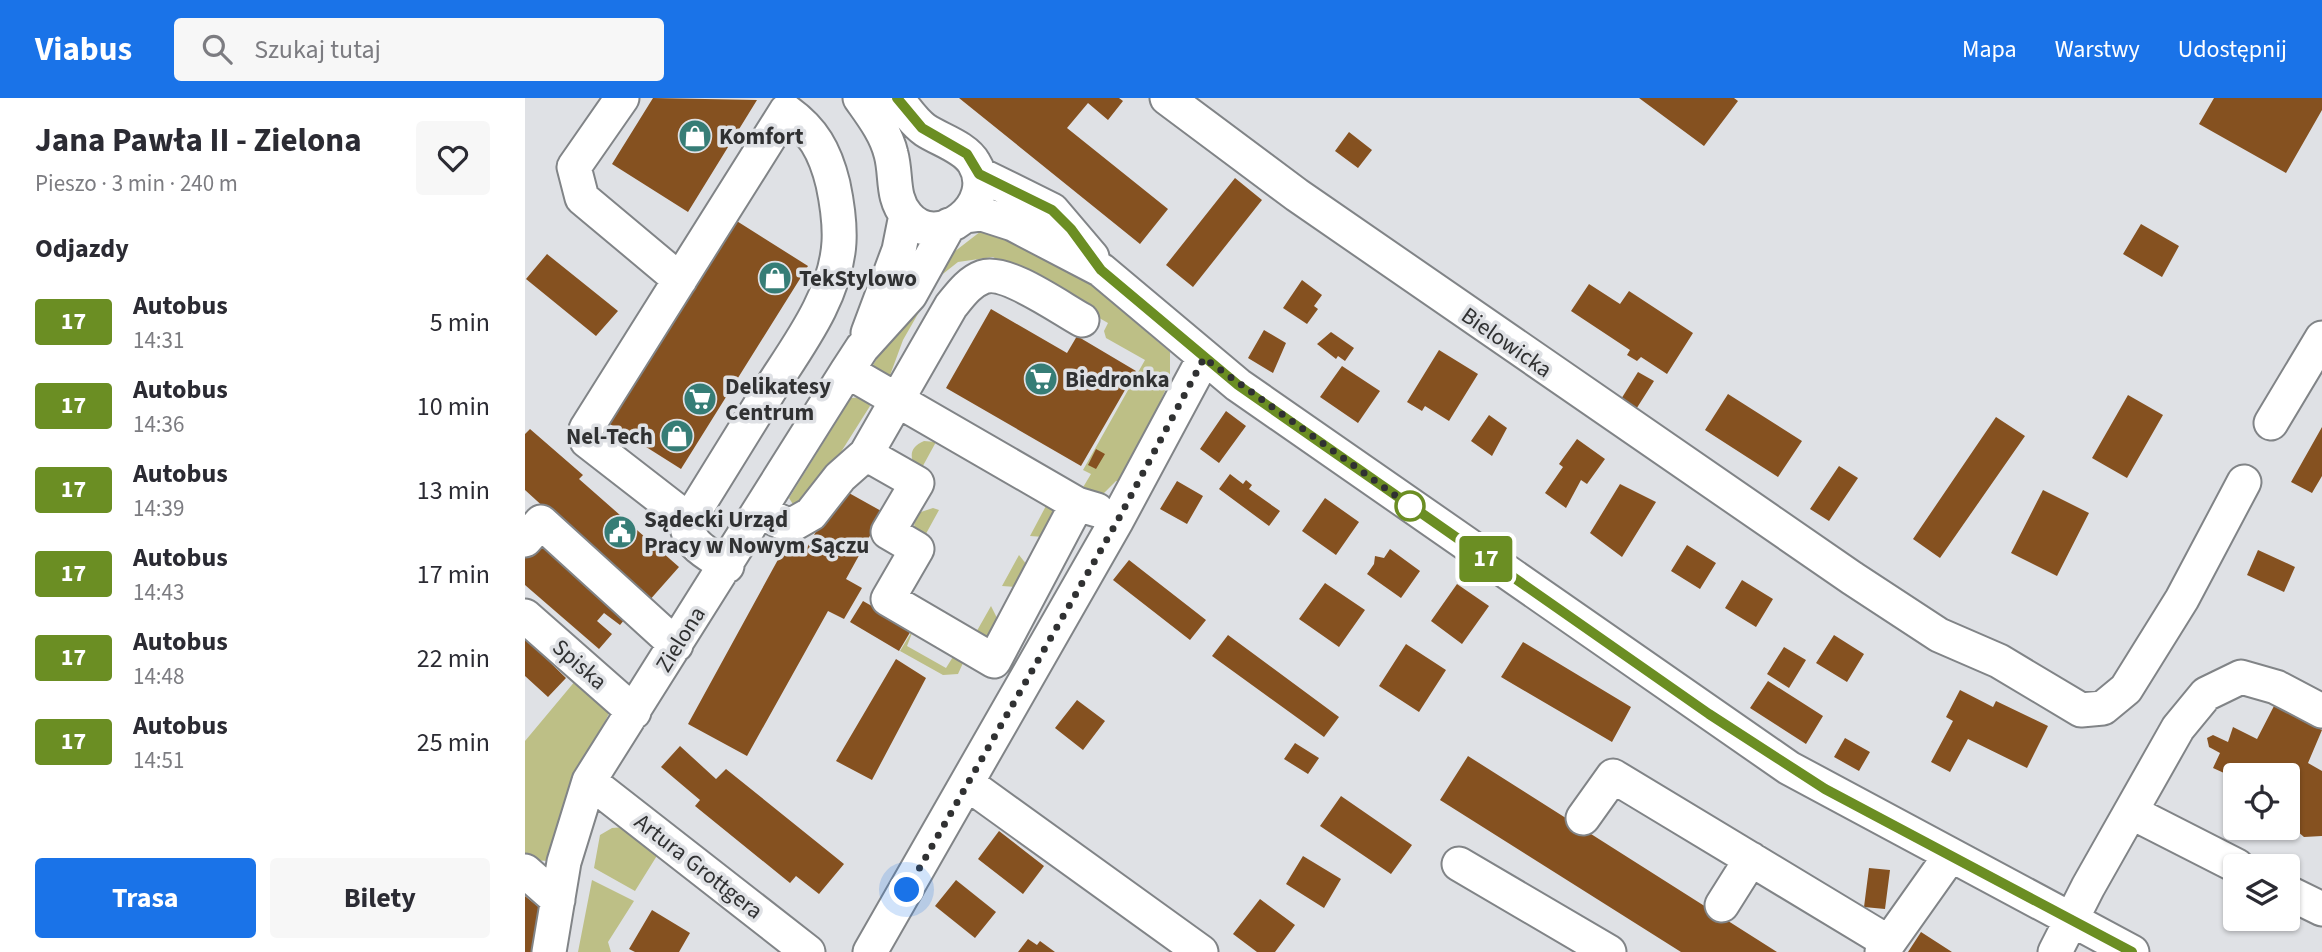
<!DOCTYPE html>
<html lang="pl">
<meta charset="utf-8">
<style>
:root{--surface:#fff;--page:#f7f7f7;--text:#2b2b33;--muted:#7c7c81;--accent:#1a73e8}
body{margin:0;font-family:"Source Sans 3",sans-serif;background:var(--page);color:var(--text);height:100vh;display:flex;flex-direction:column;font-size:26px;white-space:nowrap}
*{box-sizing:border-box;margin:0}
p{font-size:23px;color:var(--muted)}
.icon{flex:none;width:38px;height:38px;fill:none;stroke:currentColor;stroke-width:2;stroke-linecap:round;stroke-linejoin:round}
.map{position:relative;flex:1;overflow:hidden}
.side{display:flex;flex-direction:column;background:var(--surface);width:525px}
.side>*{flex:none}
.badge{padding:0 14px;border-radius:5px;font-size:24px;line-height:46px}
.tools{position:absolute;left:1698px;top:665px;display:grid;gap:14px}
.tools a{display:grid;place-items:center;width:77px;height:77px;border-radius:7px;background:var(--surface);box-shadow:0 2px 5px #0004;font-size:35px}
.you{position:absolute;width:35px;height:35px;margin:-18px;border:5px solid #fff;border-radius:50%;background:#1a73e8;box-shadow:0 0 0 10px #1a73e833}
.map>.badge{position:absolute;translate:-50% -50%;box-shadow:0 0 0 4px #fff}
h2{padding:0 35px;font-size:26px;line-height:63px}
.round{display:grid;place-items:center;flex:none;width:74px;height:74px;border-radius:7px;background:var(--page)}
.overview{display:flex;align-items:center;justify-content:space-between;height:119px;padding:0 35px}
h1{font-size:33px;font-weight:700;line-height:52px}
.primary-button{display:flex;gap:14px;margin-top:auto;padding:14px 35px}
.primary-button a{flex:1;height:80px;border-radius:7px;background:var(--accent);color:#fff;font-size:28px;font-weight:700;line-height:80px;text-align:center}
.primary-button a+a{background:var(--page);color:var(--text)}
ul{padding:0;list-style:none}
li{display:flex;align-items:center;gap:21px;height:84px;padding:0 35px}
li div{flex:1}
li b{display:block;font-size:26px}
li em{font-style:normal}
li .badge{min-width:77px;font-weight:700;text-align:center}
header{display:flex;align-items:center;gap:42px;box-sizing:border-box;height:98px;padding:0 35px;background:var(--accent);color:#fff}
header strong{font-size:33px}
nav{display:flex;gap:38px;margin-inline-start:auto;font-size:24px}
.search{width:490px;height:63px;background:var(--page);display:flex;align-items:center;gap:18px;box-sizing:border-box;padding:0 24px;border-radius:7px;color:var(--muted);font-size:26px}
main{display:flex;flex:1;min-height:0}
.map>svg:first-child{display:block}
</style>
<header>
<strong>Viabus</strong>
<div class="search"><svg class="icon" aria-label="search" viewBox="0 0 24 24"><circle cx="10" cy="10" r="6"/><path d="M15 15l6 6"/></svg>Szukaj tutaj</div>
<nav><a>Mapa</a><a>Warstwy</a><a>Udostępnij</a></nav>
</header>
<main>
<section class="side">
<div class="overview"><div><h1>Jana Pawła II - Zielona</h1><p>Pieszo · 3 min · 240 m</p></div><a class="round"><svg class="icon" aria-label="heart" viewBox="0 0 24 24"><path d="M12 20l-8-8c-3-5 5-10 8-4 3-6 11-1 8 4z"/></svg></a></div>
<h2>Odjazdy</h2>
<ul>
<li><span class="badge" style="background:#6b8e23;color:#fff">17</span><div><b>Autobus</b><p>14:31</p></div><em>5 min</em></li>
<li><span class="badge" style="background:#6b8e23;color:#fff">17</span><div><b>Autobus</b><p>14:36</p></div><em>10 min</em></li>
<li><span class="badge" style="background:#6b8e23;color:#fff">17</span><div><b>Autobus</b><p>14:39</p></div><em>13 min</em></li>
<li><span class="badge" style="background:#6b8e23;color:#fff">17</span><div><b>Autobus</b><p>14:43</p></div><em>17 min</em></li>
<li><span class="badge" style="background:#6b8e23;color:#fff">17</span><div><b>Autobus</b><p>14:48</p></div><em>22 min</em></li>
<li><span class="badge" style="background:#6b8e23;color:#fff">17</span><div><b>Autobus</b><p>14:51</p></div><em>25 min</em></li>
</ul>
<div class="primary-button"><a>Trasa</a><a>Bilety</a></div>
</section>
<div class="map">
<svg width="1797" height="854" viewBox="0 0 1797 854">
<rect width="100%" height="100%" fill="#dfe1e5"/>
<path fill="#bdbf86" d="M482,113L580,193L578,197L645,254V282L634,306L639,320L600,383H591L577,397L554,396L566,376L558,372L620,262L581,240L579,233L583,225L468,159L433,164L414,179L378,242L364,280L350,273L348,267L407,171Z
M339,299L345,308L287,400L269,408L264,400L326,300Z
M399,343L411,344L394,375C385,362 382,350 399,343Z
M522,406L530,416L519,439L505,438Z
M408,410L414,412L397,443C389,432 385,424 396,414Z
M494,457L502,467L491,489L477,488Z
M466,508L474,524L468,536L455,540L449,538Z
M389,530L382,548L421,570L431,554L438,565L433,576L418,577L375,553Z
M51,582L86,611L47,692L26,763L0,762V643Z
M101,729L133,756L110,793L69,770L75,737L87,730Z
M67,782L109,803L83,844L86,854H53Z"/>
<path fill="#855120" d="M128,0L232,2L163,114L87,66Z
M434,0H594L598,3L583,22L563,5L542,30L643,111L615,146Z
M1114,0H1209L1213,3L1179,48Z
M1689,0H1797V12L1761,75L1674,26Z
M824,34L847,52L833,70L810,53Z
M710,80L737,102L668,189L641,167Z
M207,120L283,168L156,371L80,323Z
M1616,126L1654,148L1637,179L1598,156Z
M22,156L93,213L71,238L1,181Z
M777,182L797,197L789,208L793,211L782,226L758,210Z
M1064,186L1095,206L1104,193L1168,235L1142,276L1116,259L1112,263L1102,257L1105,252L1046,213Z
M466,211L542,255L552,238L611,273L556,368L421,290Z
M739,232L761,245L748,275L723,260Z
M806,234L829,250L820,263L813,258L811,261L792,246Z
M914,252L953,276L924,323L900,308L897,313L882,304Z
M817,268L855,293L833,325L795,299Z
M1113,274L1129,283L1108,316L1093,306Z
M1203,296L1277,343L1253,379L1180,332Z
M1603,297L1638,317L1602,380L1567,360Z
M701,313L721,328L694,365L675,351Z
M964,317L982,330L967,358L946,343Z
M1471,319L1500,338L1415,460L1388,441Z
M1797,329V378L1787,395L1766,384Z
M5,331L58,377L54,381L154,469L123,504L0,392V336Z
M1052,341L1080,361L1062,386L1056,382L1041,410L1020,395L1038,369L1034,366Z
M571,351L580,356L571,371L563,367Z
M1314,368L1333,380L1304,423L1285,411Z
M705,376L718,386L721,382L727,387L724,391L755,413L744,428L694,391Z
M652,383L678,398L662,426L635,411Z
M1095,386L1131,404L1097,459L1065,435Z
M315,390L358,414L321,481L337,490L319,521L303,513L222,658L163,626L261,447L278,457Z
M1518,392L1564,415L1532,478L1486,455Z
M800,400L834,424L811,457L777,433Z
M16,437L104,516L95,527L79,515L72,523L87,536L74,551L0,487V454Z
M1162,447L1191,465L1175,491L1146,473Z
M865,451L895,473L876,500L842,476L849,466L850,458L859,460Z
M1733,452L1770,469L1759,494L1722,477Z
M604,462L681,522L665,542L588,482Z
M1217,482L1248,501L1231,529L1200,510Z
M800,485L840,512L814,549L774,521Z
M932,486L964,508L937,546L906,523Z
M338,503L387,531L374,553L325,524Z
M703,537L814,619L799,639L687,558Z
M1309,537L1339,556L1322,584L1291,565Z
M0,540L41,580L23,599L0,578Z
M998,544L1106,609L1087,644L976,579Z
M881,546L921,572L894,614L854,588Z
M1259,549L1281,562L1264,590L1242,576Z
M371,561L401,580L347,682L311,663Z
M1243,583L1298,618L1281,646L1225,610Z
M1435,592L1468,609L1471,603L1523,628L1502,670L1443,641L1425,674L1406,664L1428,623L1421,619Z
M552,602L580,623L558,652L530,630Z
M1749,608L1797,632L1783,665L1797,673V738L1779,739L1765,727L1771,709L1762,705V677H1710V680L1688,670L1695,655L1684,649L1682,640L1688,637L1703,644L1708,629L1732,641Z
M1320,640L1345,654L1334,673L1309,659Z
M770,645L794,660L783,676L759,661Z
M155,648L191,681L201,671L319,766L294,796L271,778L265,785L170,708L175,702L136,669Z
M943,658L1252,854H1156L915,702Z
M816,698L887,747L866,776L795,728Z
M474,733L519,768L498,796L453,761Z
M778,758L816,781L799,810L761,786Z
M1344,770L1365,772L1360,811L1339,809Z
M431,782L471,814L450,840L410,808Z
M0,798L16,811L11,854H0Z
M735,801L770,827L750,854H732L708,836Z
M127,812L165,835L154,854H110L104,851Z
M1396,834L1427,854H1383Z
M503,841L512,847L515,843L530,854H493Z"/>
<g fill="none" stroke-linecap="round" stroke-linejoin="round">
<defs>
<path id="minor" d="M97,0L49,69L57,100L155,182
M335,0C347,17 361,35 366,56C372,78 366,99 382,118C413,155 474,105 449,65C440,49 415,42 400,32C389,24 380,11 372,0
M642,0L772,97L1327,480L1414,537L1474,563L1556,612L1578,610L1601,591L1657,501L1719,384
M454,76L527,112L567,159
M441,118L457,116L488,126L576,172L713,287L1264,670L1607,854
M343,235L374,152L381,117
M322,273L552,406L572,412
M1746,325L1797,240
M341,356L392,385L363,434L392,451L363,501L469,563L552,406
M235,414L265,428L286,416L315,379L341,356L426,208C435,197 444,184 458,179C481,171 535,210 557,222
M160,419L171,411C195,372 220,332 244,293C272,249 311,199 314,144C315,125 312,105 308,86C300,53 288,32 261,13L61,331L62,343L160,419C162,447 180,454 202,468
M0,442L16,424L151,547
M0,518L109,614
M64,683L283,854
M443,686L676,854
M1606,714L1712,768
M1058,720L1088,678L1363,844
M934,766L1084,854
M0,773L33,802
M1762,794L1797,811
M1197,807L1226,761
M24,854L39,764L64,683L322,273L337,250L385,197L424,127
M345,854L592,422L679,260
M1357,854L1425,758
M1530,854L1563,789L1653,630L1681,596L1716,579L1751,589L1797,613"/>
</defs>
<use href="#minor" stroke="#818487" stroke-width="37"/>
<use href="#minor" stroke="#fff" stroke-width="33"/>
</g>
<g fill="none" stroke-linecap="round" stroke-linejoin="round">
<defs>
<path id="line" d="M372,0L397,30L442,56L454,76L527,112L546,131L576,172L713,287L1184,616L1300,691L1607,854"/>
</defs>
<use href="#line" stroke="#fff" stroke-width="16"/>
<use href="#line" stroke="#6b8e23" stroke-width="10"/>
<path stroke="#303132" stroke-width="7" stroke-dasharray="0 12.6" d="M382,792L593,422L679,260L885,408"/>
</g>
<defs>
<symbol id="shop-disc" viewBox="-11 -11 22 22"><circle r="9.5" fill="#367d76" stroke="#dfe1e5"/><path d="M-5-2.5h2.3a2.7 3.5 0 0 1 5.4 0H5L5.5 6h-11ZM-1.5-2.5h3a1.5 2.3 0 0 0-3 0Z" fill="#fff"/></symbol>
<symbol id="supermarket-disc" viewBox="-11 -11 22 22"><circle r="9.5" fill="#367d76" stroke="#dfe1e5"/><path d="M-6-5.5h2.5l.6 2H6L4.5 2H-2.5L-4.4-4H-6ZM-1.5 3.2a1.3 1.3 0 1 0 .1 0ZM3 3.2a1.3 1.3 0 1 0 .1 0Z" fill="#fff"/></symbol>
<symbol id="civic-disc" viewBox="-11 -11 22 22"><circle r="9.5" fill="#367d76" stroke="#dfe1e5"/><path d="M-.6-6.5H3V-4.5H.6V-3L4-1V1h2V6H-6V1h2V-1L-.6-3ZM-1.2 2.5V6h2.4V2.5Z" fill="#fff"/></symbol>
</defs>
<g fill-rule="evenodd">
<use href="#shop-disc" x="151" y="19" width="38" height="38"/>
<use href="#shop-disc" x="231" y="161" width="38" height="38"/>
<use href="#supermarket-disc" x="497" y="262" width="38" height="38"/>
<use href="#supermarket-disc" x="156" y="282" width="38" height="38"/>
<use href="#shop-disc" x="133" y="319" width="38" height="38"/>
<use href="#civic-disc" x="76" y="415" width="38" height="38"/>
</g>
<circle fill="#fff" stroke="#6b8e23" stroke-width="3.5" cx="885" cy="408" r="14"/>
<g text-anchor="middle" stroke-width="7" stroke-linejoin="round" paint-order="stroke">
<g font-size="23" font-weight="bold" fill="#303132" stroke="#dfe1e5" text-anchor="start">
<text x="194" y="46">Komfort</text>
<text x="274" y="188">TekStylowo</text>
<text x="540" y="289">Biedronka</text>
<text x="200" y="296">Delikatesy<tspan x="200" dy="26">Centrum</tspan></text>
<text x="128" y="346" text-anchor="end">Nel-Tech</text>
<text x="119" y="429">Sądecki Urząd<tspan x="119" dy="26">Pracy w Nowym Sączu</tspan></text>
</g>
<g font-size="23" fill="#303132" stroke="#dfe1e5">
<text transform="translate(982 244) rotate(35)" y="8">Bielowicka</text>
<text transform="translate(155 541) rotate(-58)" y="8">Zielona</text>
<text transform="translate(55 566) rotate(41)" y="8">Spiska</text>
<text transform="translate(174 768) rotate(38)" y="8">Artura Grottgera</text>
</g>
</g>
</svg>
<div class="tools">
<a><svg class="icon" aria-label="locate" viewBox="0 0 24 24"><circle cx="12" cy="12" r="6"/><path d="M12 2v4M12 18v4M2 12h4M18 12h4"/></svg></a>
<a><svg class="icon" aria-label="layers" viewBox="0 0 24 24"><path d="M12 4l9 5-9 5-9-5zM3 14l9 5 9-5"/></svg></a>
</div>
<div class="you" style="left:382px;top:792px"></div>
<b class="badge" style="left:961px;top:461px;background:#6b8e23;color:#fff">17</b>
</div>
</main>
